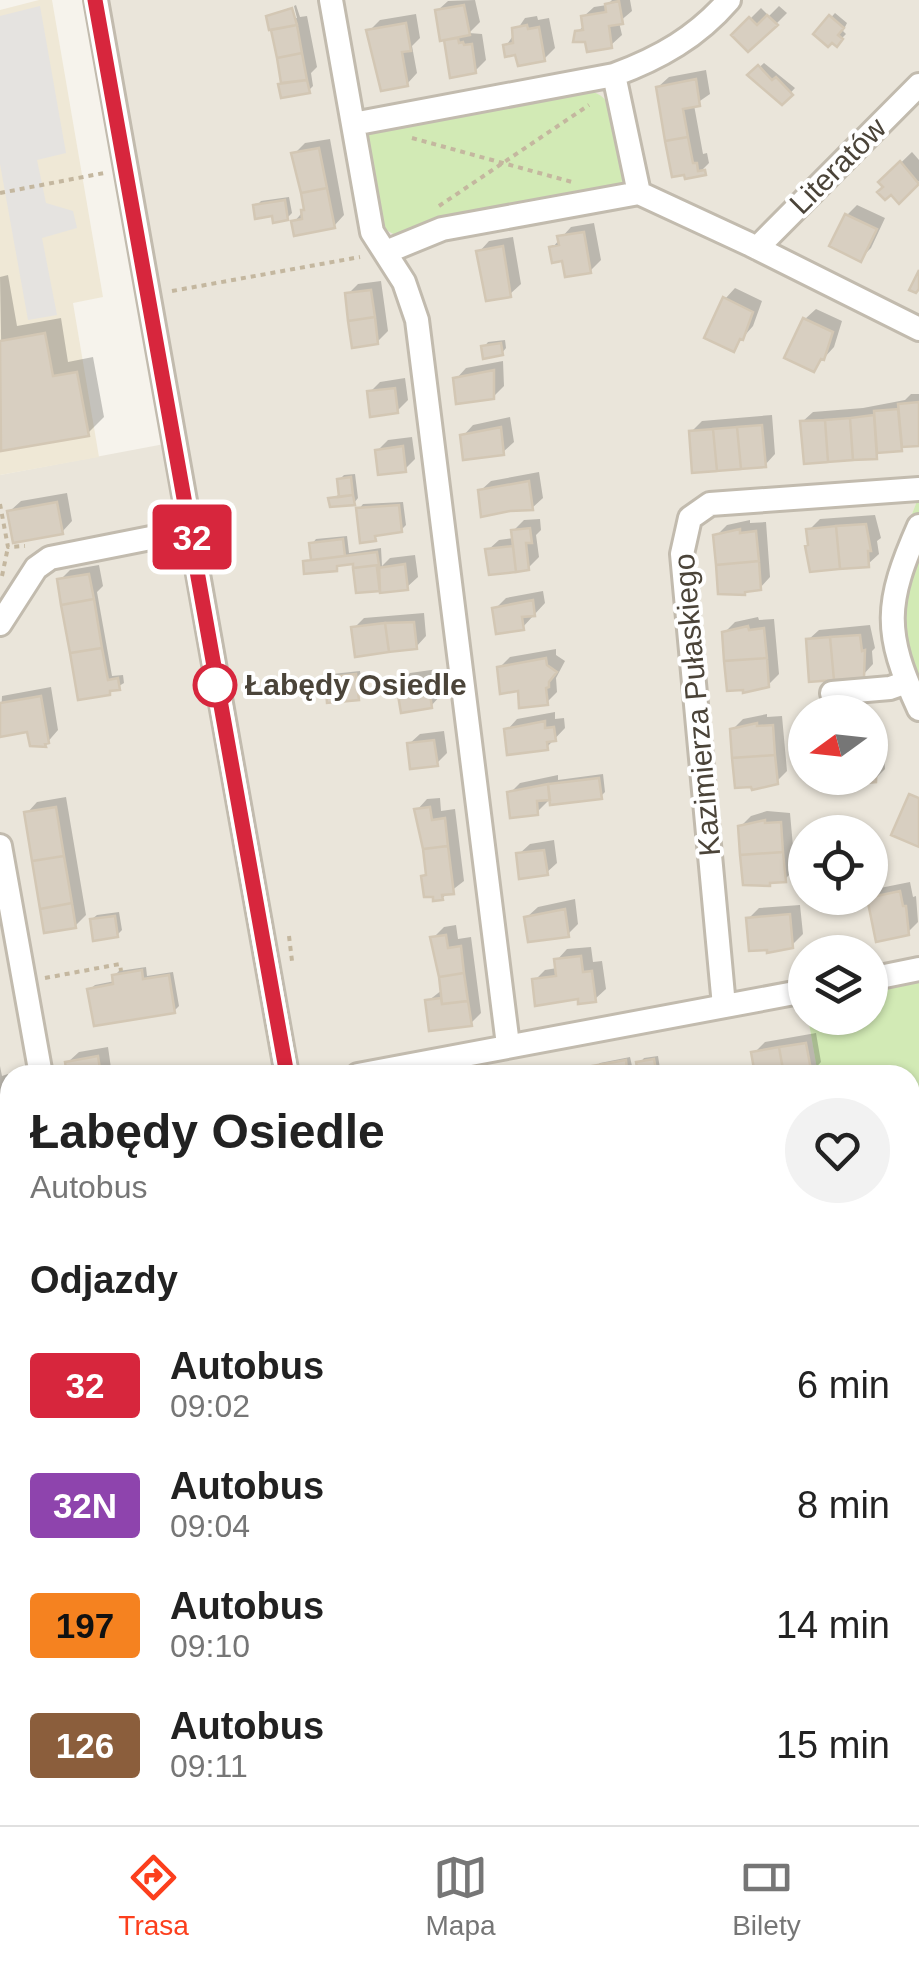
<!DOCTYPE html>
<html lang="pl">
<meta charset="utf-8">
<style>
:root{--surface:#fff;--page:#f2f2f2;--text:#222;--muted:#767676;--line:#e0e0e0;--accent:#fc3f1d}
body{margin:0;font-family:Arial,sans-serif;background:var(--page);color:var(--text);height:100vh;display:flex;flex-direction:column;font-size:38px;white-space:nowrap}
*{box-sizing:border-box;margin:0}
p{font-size:32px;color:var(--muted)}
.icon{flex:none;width:55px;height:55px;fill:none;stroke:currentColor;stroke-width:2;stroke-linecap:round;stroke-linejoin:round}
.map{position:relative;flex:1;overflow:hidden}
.details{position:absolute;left:0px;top:1065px;width:920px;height:760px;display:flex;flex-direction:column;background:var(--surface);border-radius:30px 30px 0 0;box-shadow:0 2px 8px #0004}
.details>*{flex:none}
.badge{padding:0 20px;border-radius:8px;font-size:35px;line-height:65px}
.needle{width:65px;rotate:255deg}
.buttons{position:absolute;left:788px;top:695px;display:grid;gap:20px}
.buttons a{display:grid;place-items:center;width:100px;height:100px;border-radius:50%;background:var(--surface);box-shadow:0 2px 8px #0004;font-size:50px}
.map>.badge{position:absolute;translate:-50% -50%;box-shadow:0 0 0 5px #fff}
h2{padding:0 30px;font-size:38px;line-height:90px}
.round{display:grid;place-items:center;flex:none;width:105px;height:105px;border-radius:52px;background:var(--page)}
.head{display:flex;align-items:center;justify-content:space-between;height:170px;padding:0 30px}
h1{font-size:48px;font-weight:700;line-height:75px}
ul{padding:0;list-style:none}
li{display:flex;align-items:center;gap:30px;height:120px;padding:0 30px}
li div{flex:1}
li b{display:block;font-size:38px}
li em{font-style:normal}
li .badge{min-width:110px;font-weight:700;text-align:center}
.tabs{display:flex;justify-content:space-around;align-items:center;height:140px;border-top:2px solid var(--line);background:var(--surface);font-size:28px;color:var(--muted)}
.tabs a{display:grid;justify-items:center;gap:5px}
.tabs .on{color:var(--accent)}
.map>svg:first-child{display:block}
</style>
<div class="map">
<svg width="919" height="1825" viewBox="0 0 919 1825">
<rect width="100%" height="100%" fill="#f6f3ec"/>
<path fill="#eae5da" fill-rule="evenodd" d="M102,0H919V497L884,583L882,613L919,719V956L870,965V952H805V977L801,979L805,1018H808L818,1075H10V1548L0,1489V475L175,442ZM805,712H870V778H805ZM805,832H870V898H805Z
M10,1660V1815H337L334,1825H0V1665Z"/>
<path fill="#e6e2dd" d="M768,1815H844L856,1825H765Z"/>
<path fill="#efe8d6" d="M39,0H52L103,297L73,303L99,457L0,475V10Z"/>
<path fill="#d2eab5" d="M588,91C620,93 631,160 623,185L402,239L381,227L365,137L369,133Z
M919,496V719L882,614L885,583Z
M919,957V1825H856L844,1815H910V1075H818L808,1018H870V968Z
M365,1815H765L756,1825H380L364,1818Z"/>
<path fill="#e5e3e0" d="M40,6L66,153L37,160L46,203L73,211L77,228L42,238L57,315L28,320L0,164V16Z"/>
<path fill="#0003" d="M475,0L480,22L469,33L482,34L486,60L475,71L452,75L446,37L437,11L448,1Z
M612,0H630L632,11L619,22L622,35L611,45L577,32L585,25L583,17L594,7L607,5Z
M296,5L300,17L307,16L317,67L311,73L313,86L308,91L281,85L284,82L269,17L289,8L292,18H297L294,6Z
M779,6L787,13L776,24L734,35L761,8L769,16Z
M835,13L847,23L843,31L846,34L836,44L816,34Z
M416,14L420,38L412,46L417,73L407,84L369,31L380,20Z
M537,16L538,20L549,18L555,48L544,59L506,46L525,18Z
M764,63L795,88L782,102L751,75Z
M706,70L710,94L694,105L703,154L707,153L709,163L698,174L658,87L669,77Z
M330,139L344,215L334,226L294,222L306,208L294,154L305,143Z
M912,152L919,160V181L899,200L881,182Z
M289,197L292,213L287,218L256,206L261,201Z
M857,205L885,218L871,248L860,259L847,215Z
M594,223L601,260L590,271L564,258L552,248L571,227Z
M513,237L521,284L510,294L479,252L489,241Z
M8,275L17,326L61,318L68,362L93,357L104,417L88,433L3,448L0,277Z
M381,281L388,331L377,342L348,294L358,284Z
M735,288L762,301L753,326L733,349L725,299Z
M816,309L842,321L834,347L814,369L805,319Z
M505,340L506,348L502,353L484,347L488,342Z
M503,361L504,386L493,397L456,379L466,368Z
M405,378L408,400L397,411L370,392L380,382Z
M911,394H919V443L882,451L876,456L802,422L813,412L863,408L905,400Z
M772,415L775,454L765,465L691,432L702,421Z
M510,417L514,442L503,452L463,436L473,425Z
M412,437L415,459L405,469L377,451L388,440Z
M539,472L543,498L532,508L480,491L491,481Z
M355,474L358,498L354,503L330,499L341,494L339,480L344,475Z
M67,493L72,521L62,532L10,511L21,501Z
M403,502L406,525L401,530L381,532L375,538L359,509L363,504Z
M875,515L881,538L877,541L879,554L868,564L810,544L809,530L820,519Z
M540,519L541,530L536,535L539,557L528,568L488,550L499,540L514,538L513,531L524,520Z
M750,520V523L766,522L770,577L760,588L748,589L716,536L727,525Z
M347,536L349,553L381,548L382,566L390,558L415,555L418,577L407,587L355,562L341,563L336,568L306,562L314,557L312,544L316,539Z
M99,565L103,586L97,592L112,676L123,675L124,683L109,692L60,580L70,570Z
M543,591L545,603L522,628L495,609L506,598Z
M424,613L426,636L416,647L354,628L364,618Z
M758,617L759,620L774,619L779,674L768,685L724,633L735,622Z
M870,625L875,648L872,651L873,664L863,675L808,640L819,630Z
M556,649V655L565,661L556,678L557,692L546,703L520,689L499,668L510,657Z
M438,669L441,695L431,706L399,684L410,673Z
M360,671L363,692L358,697L327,679L332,674Z
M51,687L58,730L45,745L29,730L0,735L2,696Z
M555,712V719L564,718L565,728L547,747L507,730L517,719Z
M767,714V717L782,716L787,771L776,782L732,730L743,719Z
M882,730L887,753L884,756L885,769L874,780L824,784L823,778H870V731Z
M444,731L447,753L437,763L409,744L420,734Z
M603,774L605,792L601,796L552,797L537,812L510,793L520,783L558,775V780Z
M66,797L86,915L75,926L27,813L37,802Z
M440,798L441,811L455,809L464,881L442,898L424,877L428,873L417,810L427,799Z
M767,811L790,813L795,869L785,879L740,827L751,816Z
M554,840L557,863L546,873L519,854L530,844Z
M910,882L913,897L916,896L918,922L907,933L870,899L880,888Z
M575,899L578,924L567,935L527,917L538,907Z
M800,905L803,934L792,945L748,919L759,908Z
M119,912L122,930L117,935L92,919L97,915Z
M456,925L458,939L471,937L481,1013L471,1023L428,1001L442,990L433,938L444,927Z
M591,947L593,962L602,961L606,989L595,999L535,980L545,970L557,968V960L567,949Z
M146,967L147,976L173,972L179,1006L174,1011L90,989L95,985L115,981L114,976L119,971Z
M816,1033L821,1062L811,1073L758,1075L754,1053L765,1042Z
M108,1047L112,1075H70L68,1062L79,1052Z
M658,1056L661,1075H596L595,1067L600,1063L630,1057L632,1066L639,1064L644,1058Z
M0,1066L2,1076L8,1074L10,1084V1097L0,1106Z
M571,1068L573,1075H533Z
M531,1070L532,1075H506Z
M10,1136V1218L0,1220V1138Z
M188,1815H251L255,1824L162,1825Z"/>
<path fill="#d8cfc1" stroke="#d3c7b4" stroke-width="2.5" d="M619,1L623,24L609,26L612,48L587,52L585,42H573L575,31L583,30L581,16L606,12L605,4Z
M464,5L470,35L440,41L435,10Z
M292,8L297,25L269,30L266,16Z
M767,15L778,25L748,52L731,35L749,17L757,25Z
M829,15L844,28L838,35L843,39L837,47L832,43L828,47L813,34Z
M406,23L411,51L402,52L408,86L381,91L366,30Z
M297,25L302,53L277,58L271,30Z
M527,25L528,29L539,27L545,61L518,66L515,55L505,57L503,45L513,43L512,28Z
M458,38L459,43L463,42L464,45L472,44L476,73L450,78L444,40Z
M302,53L307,80L281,83L277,58Z
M758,65L772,80L776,77L793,95L782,105L747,75Z
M696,79L700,106L683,109L688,137L665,141L656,87Z
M307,80L310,93L281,98L278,84Z
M688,137L693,163H697L698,171L705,170L706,175L685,179L684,175L672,177L665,141Z
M319,148L327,188L301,193L291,153Z
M900,161L919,184L899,204L891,195L885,200L877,192L883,187L878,182Z
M327,188L335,228L294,236L291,221L302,219L301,210H304L301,193Z
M285,200L288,220L273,223L272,216L255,219L253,205Z
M845,214L877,229L861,262L829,246Z
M584,232L591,273L565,277L562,261L552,263L549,247L559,245L557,236Z
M503,246L511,297L486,301L476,251Z
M919,270V289L916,293L909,290Z
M371,290L375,317L348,321L345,293Z
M723,297L753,312L743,340L740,339L734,352L704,338Z
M375,317L378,344L352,348L348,321Z
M803,318L833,332L824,360L821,359L814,372L784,358Z
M45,333L53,376L77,372L89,436L1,451L0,341Z
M501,343L503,355L483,359L481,346Z
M494,370V399L456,404L453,378Z
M395,388L398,413L370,417L367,391Z
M919,402V446L902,447L898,404Z
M898,409L902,451L877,453L874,411Z
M874,415L877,459L853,460L850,418Z
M850,418L853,460L828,462L825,420Z
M825,420L828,462L804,464L800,421Z
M762,425L766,467L741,469L737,427Z
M501,427L504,455L463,460L460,435Z
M737,427L741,469L717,471L713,429Z
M713,429L717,471L692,473L689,431Z
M403,446L406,472L378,475L375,450Z
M351,477L353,495L339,497L337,479Z
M529,481L533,510L510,511L481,517L478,490Z
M353,495L355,505L330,507L328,498Z
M57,502L63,534L13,543L7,511Z
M399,505L402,532L375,536L376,541L360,543L356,508Z
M866,524L871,551H868L869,567L840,569L836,526Z
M836,526L840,569L810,572L805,546L808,545L806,529Z
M530,528L532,543H526L529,570L516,572L511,530Z
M740,529V533L756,531L759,561L716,565L713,535Z
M343,539L345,556L311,560L309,543Z
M513,546L516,572L489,575L485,549Z
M377,552L379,565L353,568V564L337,566V571L304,574L303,561Z
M759,561L761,590L745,592V595L718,594L716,565Z
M405,564L408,590L380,593L377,568Z
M379,565L380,591L356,593L353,568Z
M89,574L94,599L61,605L57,579Z
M94,599L102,648L70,653L61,605Z
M533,600L535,616L522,617L524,630L496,634L492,608Z
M414,622L417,649L389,652L385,623Z
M385,623L389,652L355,657L351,627Z
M748,626L749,630L764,628L767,658L724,661L722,632Z
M860,635L862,651L865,650L864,678L834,680L830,637Z
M830,637L834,680L809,682L806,639Z
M102,648L108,680L118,678L120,690L110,691V695L78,700L70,653Z
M546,658L547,665L557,672L549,682V687L546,688L548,705L519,708L518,691L500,694L497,667Z
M767,658L769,687L743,693V690L727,691L724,661Z
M356,674L359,700L327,703L325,678Z
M428,679L432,708L401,713L396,683Z
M41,696L49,743L45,744L46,747L30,746L27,732L0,737V703Z
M545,721V728L554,727L556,741L547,742L548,750L507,755L504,729Z
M757,723V726L773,725L775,755L732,758L730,729Z
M434,740L438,766L410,769L407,743Z
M870,740L873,755H877L876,782L846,785L845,778H870Z
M775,755L778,784L752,790L751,787L735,788L732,758Z
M599,778L602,799L550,805L548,784Z
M821,778H845L846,785L821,787Z
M548,784L550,800L537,801L538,815L510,818L507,792Z
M909,794L919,798V847L891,835Z
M56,807L64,856L32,861L24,812Z
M430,807L432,820L445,818L448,846L423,849L414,809Z
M765,820V823L781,822L783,852L740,855L738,826Z
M448,846L454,894L442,895L443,900L433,901V897H424L421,876L426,875L423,849Z
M544,850L548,875L519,879L516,853Z
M783,852L786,882L770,883V886L743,885L740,855Z
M64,856L72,903L40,909L32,861Z
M900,891L903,906H906L909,935L876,942L867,898Z
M72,903L76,928L44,933L40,909Z
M565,909L569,937L528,942L524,917Z
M790,914L793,948L767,953V950L749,951L746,918Z
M115,916L118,937L93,941L90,919Z
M446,935L448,948L461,946L464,973L439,977L430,937Z
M581,956L583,972L592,971L596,1002L578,1004V999L535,1006L532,979L556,976L554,959Z
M142,970L143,979L169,975L175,1013L94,1026L87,989L113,984L112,975Z
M464,973L468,1001L442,1004L439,977Z
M441,998L442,1004L468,1001L472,1026L429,1031L425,1000Z
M806,1043L812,1075H784L779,1047Z
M779,1047L784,1075H755L751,1052Z
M98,1056L101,1075H67L65,1062Z
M654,1059L657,1075H594L592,1066L626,1060L627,1069L637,1067L636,1062Z
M9,1144L10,1196L0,1198V1146Z
M10,1196V1221L0,1223V1198Z
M10,1366V1391L1,1392L0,1368Z
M10,1391V1441L6,1442L1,1392Z
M10,1720V1753L7,1754L0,1722Z
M199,1815H229L233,1825H183L200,1818Z"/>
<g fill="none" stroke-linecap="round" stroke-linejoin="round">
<defs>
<path id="minor" d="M96,0L287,1075
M331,0L372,232L404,282L417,320L508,1045
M614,75L639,193
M353,124L614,75C660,58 697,37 729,0
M639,193L749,244L919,329
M757,248L919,85
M386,252L442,229L639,193
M919,526C885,603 883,632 919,709
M0,624L36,568L50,558L191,530
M832,693L890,688L907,682
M0,846L41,1075
M870,979L919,969
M724,1006L682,554L690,518L710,504L919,489
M358,1075L805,991
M0,1688L10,1684
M58,1825L60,1815
M343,1825L347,1815"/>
</defs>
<use href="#minor" stroke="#c2bbae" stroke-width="28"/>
<path stroke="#c4b79f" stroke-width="4" stroke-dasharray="5 5" stroke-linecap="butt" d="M412,138L572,182
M0,193L104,173
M439,206L589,105
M172,291L360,257
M0,504L8,547L25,546
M2,576L8,547
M289,936L292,961
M45,978L120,964L121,971
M311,1068L319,1071L335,1067
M319,1071L328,1075
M0,1265L10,1263
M258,1815L259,1825
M130,1825L156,1815"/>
<use href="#minor" stroke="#fff" stroke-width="22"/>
</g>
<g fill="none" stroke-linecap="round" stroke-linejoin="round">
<defs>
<path id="line" d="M95,0L287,1075"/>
</defs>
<use href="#line" stroke="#fff" stroke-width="22"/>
<use href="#line" stroke="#d7263d" stroke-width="15"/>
</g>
<circle fill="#fff" stroke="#d7263d" stroke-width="5" cx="215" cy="685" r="20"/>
<g text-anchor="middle" stroke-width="8" stroke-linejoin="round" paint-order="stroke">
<g font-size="30" fill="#4b4439" stroke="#fff">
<text transform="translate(838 166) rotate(-45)" y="10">Literatów</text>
<text transform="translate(697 705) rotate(-95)" y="10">Kazimierza Pułaskiego</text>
</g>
<g font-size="30" font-weight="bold" fill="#4b4439" stroke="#fff" text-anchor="start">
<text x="245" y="695">Łabędy Osiedle</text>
</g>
</g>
</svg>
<div class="buttons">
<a><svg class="needle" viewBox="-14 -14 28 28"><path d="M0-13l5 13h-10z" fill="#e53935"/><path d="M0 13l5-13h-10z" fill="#767676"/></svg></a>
<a><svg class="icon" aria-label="locate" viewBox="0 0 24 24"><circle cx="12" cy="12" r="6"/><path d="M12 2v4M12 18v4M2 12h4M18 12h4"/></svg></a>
<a><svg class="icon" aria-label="layers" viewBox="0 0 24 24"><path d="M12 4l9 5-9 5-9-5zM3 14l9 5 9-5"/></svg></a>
</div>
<b class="badge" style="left:192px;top:537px;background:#d7263d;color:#fff">32</b>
<section class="details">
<div class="head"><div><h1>Łabędy Osiedle</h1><p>Autobus</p></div><a class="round"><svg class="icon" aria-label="heart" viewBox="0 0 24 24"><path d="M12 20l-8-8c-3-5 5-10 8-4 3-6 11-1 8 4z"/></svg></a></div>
<h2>Odjazdy</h2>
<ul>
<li><span class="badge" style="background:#d7263d;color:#fff">32</span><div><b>Autobus</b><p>09:02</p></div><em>6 min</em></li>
<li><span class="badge" style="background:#8e44ad;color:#fff">32N</span><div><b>Autobus</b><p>09:04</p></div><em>8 min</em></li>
<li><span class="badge" style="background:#f58220;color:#111">197</span><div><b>Autobus</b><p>09:10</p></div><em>14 min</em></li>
<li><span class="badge" style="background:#8b5e3c;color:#fff">126</span><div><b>Autobus</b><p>09:11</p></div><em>15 min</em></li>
</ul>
</section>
</div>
<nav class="tabs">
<a class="on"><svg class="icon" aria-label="directions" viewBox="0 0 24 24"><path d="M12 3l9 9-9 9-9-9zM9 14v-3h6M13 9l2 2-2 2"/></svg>Trasa</a>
<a><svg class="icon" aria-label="map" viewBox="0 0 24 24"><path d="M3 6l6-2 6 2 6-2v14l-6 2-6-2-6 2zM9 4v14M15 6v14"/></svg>Mapa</a>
<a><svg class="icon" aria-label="tickets" viewBox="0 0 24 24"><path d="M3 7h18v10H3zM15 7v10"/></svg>Bilety</a>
</nav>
